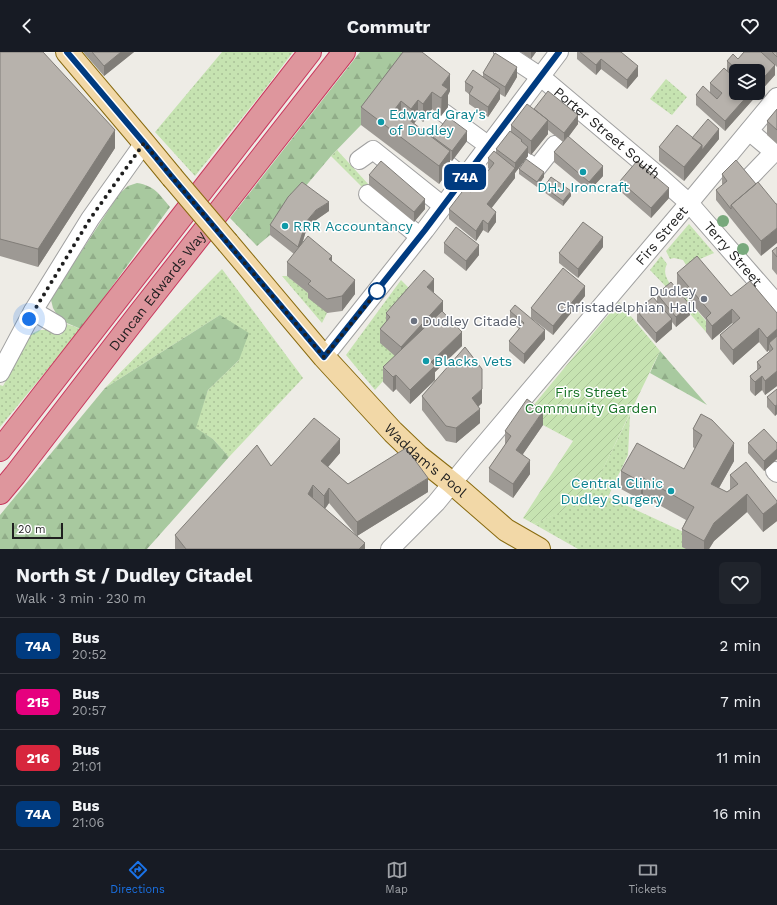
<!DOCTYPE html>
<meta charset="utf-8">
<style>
:root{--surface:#171b24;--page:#20242c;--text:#f1f3f6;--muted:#9ea1a6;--line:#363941;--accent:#1a73e8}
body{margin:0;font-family:"Work Sans",sans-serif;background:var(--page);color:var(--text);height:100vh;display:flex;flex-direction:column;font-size:15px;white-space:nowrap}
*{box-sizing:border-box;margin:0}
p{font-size:13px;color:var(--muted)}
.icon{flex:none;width:22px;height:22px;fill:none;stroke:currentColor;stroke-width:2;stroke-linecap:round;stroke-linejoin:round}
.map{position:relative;height:497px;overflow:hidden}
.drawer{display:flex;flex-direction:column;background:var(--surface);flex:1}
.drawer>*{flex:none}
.badge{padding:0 8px;border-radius:6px;font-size:14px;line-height:26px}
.tools{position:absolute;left:729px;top:12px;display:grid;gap:8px}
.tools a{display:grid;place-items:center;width:36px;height:36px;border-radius:6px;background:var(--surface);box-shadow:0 2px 6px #0003;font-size:20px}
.scale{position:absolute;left:12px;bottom:10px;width:51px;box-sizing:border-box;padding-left:4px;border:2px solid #1f1f1f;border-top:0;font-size:11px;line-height:14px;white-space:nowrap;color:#1f1f1f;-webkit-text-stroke:3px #fff;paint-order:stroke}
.you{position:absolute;width:20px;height:20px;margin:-10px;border:3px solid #fff;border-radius:50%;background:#1a73e8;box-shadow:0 0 0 6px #1a73e833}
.map>.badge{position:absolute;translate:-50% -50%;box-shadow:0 0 0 2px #fff}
.round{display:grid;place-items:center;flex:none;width:42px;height:42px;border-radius:6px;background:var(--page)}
.summary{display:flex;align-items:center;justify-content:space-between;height:68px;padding:0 16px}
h1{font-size:19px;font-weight:700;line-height:30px}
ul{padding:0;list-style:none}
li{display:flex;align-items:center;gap:12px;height:56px;padding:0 16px;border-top:1px solid var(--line)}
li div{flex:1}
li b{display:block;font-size:15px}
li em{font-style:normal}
li .badge{min-width:44px;font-weight:700;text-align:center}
header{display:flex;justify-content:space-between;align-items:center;height:52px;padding:0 16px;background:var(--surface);font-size:18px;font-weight:700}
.dock{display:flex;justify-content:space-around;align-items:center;height:56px;border-top:1px solid var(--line);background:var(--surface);font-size:11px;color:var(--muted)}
.dock a{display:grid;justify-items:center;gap:2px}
.dock .selected{color:var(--accent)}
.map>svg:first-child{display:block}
</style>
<header><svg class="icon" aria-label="back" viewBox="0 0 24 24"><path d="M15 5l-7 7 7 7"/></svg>Commutr<svg class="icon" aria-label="heart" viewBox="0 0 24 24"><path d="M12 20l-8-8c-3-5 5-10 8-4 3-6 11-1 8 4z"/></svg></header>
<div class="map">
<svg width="777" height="497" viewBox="0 0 777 497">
<defs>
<pattern id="grass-dots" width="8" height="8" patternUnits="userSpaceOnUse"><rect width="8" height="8" fill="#c6e3b1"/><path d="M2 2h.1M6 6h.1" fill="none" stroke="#aac298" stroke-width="1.8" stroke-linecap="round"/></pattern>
<pattern id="forest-firs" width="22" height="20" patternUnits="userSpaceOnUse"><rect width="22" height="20" fill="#a8c99f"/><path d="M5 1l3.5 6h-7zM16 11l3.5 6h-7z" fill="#90ac88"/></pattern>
<pattern id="garden-furrows" width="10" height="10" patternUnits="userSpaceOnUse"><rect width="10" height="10" fill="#c6e3b1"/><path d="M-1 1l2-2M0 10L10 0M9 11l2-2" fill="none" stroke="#aac298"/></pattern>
</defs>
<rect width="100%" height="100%" fill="#eeece6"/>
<path fill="url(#grass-dots)" d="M222,0H293L262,41L195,124L155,80Z
M666,27L687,45L672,63L650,47Z
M337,98L369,133L362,135L331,104Z
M689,172L714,201L686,213L683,208L674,206L670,207L666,199Z
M661,204L667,212C662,222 668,228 673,237L677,235L711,275L706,280L671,240L650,218Z
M222,217L303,326L229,405L213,387L195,376L208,338L239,308L220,263L105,336Z
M282,224H287L311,243L327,261L322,271Z
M401,228L415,242L401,309L375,338L346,303Z
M67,272L81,277L0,375V333L3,334L27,287C36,275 49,276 61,283Z
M630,362L628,403L608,445L688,482L686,497H578L534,472L588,447Z"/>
<path fill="url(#forest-firs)" d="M360,0H416L361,73L331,104L288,155L270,183L257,194L230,166Z
M137,131C155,134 159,142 170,155L81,277L62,269L57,263L53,256L51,248L56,238L119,142L128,134Z
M220,263L249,281L239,308L208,338L196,376L213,387L229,405L147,497H0V463L105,336Z
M660,299L707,353L650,321Z"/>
<path fill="url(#garden-furrows)" d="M619,250L660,299L588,448L534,472L523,466L573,389L543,373L527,361Z"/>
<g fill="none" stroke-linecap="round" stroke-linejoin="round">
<defs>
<g id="minor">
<path id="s1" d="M503,0L541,25L662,127L689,151L777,252"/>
<path d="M444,61L489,94"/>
<path d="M749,79L774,100L751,124"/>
<path d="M431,99L464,126"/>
<path d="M359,108L373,98L443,154"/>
<path d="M525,109L536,117L555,93"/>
<path d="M368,142L419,184"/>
<path d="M33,259L57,273"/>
<path d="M324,305L425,178L559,0"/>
<path d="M0,321L33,259L90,167L144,91"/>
<path d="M775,419L777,421"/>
<path id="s2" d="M390,497L436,451L472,407L689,151L777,45"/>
</g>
<g id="major">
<path d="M67,0L144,91L172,125"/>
<path id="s3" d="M228,191L324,305L393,380L418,404L452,431L506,478L539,497"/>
</g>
<g id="highway">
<path d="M0,398L310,0"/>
<path id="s4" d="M0,441L15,423L138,263L344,0"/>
</g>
</defs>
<use href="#minor" stroke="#a0a0a0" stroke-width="20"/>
<use href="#major" stroke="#896b10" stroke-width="24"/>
<use href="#highway" stroke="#c8375d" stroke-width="24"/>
<use href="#minor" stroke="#fff" stroke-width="18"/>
<use href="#major" stroke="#f2d8a7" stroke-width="22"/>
<use href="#highway" stroke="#de969d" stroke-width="22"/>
<defs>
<path id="major-bridge" d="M172,125L228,191"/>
</defs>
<use href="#major-bridge" stroke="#896b10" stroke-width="24" stroke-linecap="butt"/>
<use href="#major-bridge" stroke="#f2d8a7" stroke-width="22"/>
</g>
<g fill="#78a97c">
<circle cx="723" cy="169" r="6"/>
<circle cx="743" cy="197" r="6"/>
</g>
<path fill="#9d9994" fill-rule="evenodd" d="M0,0L115,96L38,215L0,204Z
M83,0H134L104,24Z
M403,0L450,39L448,43V55L441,64L432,57L423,70L418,66L414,72L433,86V85L467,89L452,109L450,108V117L439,132L361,73V55Z
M521,0H536L531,7Z
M577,0H621L638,24L627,37L601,17L596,23L577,7Z
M744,0H777V15L774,12L775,23L725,79L696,53V43L710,41V31L736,27L758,19H736V26L727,19V9L738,7Z
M483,21L517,25L505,45L500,42V47L488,65L469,52V42L465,39V30L483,24Z
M534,57L578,72L568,85L603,124L589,139L554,110V100L563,90L548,78V82L531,103L528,101V104L515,121V126L491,156L496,170L488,181L483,178L476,189L449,167V157L471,140L489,117L488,116V106L496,101V97L511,80V73Z
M777,57V92L767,83V69Z
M692,86L719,87L684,129L659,109V95Z
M519,117L544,125L537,135L519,122Z
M722,122L756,132L776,152L761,204L716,148V138L723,133L722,132Z
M369,123L425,157L414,170L369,133Z
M620,129L669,146L651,166L620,139Z
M544,135L571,144L563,154L544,140Z
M329,159L316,168L306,179L302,192L332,210L355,242L342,259L327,261L308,246V241L287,224V210L294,202L270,183V173Z
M444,191L479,203L466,219L444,201Z
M603,195L578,226L559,211V201Z
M777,195V223L772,217V199Z
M677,221L731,244L777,261V334L765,343L762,338L755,344L751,340L750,338V324L757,318V310L769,300V298L767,300L759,290L733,313L720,297V283L733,272L732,271L712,288L706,280V268L677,235Z
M434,241L443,260L462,294L435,320V328L410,352L396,337L393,340L383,330V315L395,304L380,291V277L386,270V261Z
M657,242L690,263L676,275L672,270V277L656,291L637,269V259L657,249Z
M585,244L553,283L531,266V256Z
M510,259L545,287L524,312L509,299V289L519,277L510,269Z
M777,337V362L775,364L767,355V345Z
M422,344L482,351L478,355L480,371L456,391L446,389L422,358Z
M701,362L734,409L719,436L727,440L730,438V423L777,449V469L763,480L747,460L714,489L709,497H686L682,495V477L686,468L643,444L641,448L621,437V419L684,417L695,397L693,395V377Z
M543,373L523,402L530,422L513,446L489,430V416L505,393V379Z
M748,391H777V407L764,419L748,401Z
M340,401L328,415L348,432L428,440L357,484L365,497H175V483L271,414ZM329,451L356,483L325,457Z"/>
<path fill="#807d78" d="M121,0H134L104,24V14Z
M531,0H536L531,7Z
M601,7V17L596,23V13Z
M775,13V23L725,79V69L750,41H758V32Z
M638,14V24L627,37V28Z
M517,15V25L505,45V35Z
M450,22V39L448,43V55L441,64L442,33Z
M500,37V47L488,65V55Z
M432,40V57L423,70V52Z
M418,48V66L411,75V57Z
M401,49V67L395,57Z
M578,63V72L564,91V81Z
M548,68V82L531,103V89Z
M719,77V87L684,129V115L702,93Z
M115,78V96L38,215V197Z
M467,79V89L452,109V99Z
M528,95V104L515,121V111Z
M450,99V117L439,132V114Z
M603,114V124L589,139V130Z
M515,116V126L487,162V152Z
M544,120V125L537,135V130Z
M669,136V146L651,166V156Z
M571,139V144L563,154V149Z
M425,147V157L414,170V160Z
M329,150V159L316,168L306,179L298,205V195L306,170L316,158Z
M496,160V170L488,181V172Z
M483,168V178L476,189V179Z
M777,176V191L761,204V189Z
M603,185V195L578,226V217Z
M479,193V203L466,219V209Z
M332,204V218L329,207Z
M434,227V241L427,235Z
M355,228V242L342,259V244Z
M585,234V244L553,283V274Z
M443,249V263L401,309V295Z
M690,253V263L676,275V265Z
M732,257V271L712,288V274Z
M672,267V277L656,291V281Z
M759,276V290L733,313V298Z
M777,277V291H769V298L767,300V286Z
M545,278V287L524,312V302Z
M462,280V294L435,320V328L410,352V338L431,310Z
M777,319V334L765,343V329Z
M396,323V337L393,340V325Z
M762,324V338L755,344V330Z
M482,337V351L472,360V346Z
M777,353V362L775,364V354Z
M480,357V371L456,391V376Z
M543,359V373L516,412V398Z
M340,387V401L321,423V409Z
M734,391V409L711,450V432Z
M777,397V407L764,419V409Z
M530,408V422L513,446V432Z
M428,426V440L357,484V470Z
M643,426V444L641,448V430Z
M313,433V447L308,442Z
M329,436V451L324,458V444Z
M747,442V460L714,489L709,497H704V489L714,471Z
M777,451V469L763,480V462Z
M365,491V497H359Z"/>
<path fill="#b7b2ac" stroke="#807d78" d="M0,0H43L115,78L38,197L0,187Z
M92,0H121L104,14Z
M403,0H422L450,22L442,33L448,37L441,46L432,40L423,52L418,48L411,57L401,49L395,57L450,99L439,114L361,55Z
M580,0H621L638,14L627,28L601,7L596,13Z
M744,0H761L775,13L758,32V19H739L727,9L733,2L738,7Z
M772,0H777V5Z
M495,1L517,15L505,35L483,21Z
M724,16L736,27V41H750L725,69L696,43L703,34L717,47L722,41L710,31Z
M473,18L500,37L488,55L469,42L473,35L465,30Z
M548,39L578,63L564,81L534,57Z
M527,52L548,68L531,89L511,73Z
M777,57V78L767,69Z
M448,65L467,79L452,99L433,85Z
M708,67L719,77L702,98V93L692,86Z
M677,73L702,93L684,115L659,95Z
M510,79L522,88L521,89L528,95L515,111L496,97Z
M568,84L603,114L589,130L554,100Z
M494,99L515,116L487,152L496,160L488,172L483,168L476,179L449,157L465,136L471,140L492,114L494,111L488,106Z
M526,107L544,120L537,130L519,117Z
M736,108L756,132L731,153V157L716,138L727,129L722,122Z
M381,109L425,147L414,160L369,123Z
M637,109L669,136L651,156L620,129Z
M551,125L571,139L563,149L544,135Z
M302,130L329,150L316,158L306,170L298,195L270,173L288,145Z
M758,130L776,152H777V176L761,189L731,153Z
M583,170L603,185L578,217L559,201Z
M456,175L479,193L466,209L444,191Z
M308,184L332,204L329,207L355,228L342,244L327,247L308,232L311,229L287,210Z
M777,195V205L772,199Z
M697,204L731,244L750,229L777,261V277L767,286L759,276L733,298L720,283L740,266L732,257L712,274L706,266L711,261L677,221Z
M563,216L585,234L553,274L531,256Z
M424,218L434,227L427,235L443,249L401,295L380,277L390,265L386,261Z
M671,230L690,253L676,265L657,242Z
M653,245L672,267L656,281L637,259Z
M515,253L545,278L524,302L509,289L524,271L510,259Z
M442,259L462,280L431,310L435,314L410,338L396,323L393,325L383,315Z
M777,284V319L765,329L762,324L755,330L751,326L750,324L761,315L757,310L773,297L769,291Z
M465,295L482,317V337L472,346L480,357L456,376L446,374L422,344Z
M777,337V353L775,354L767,345Z
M527,347L543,359L516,398L530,408L513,432L489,416L511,384L505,379Z
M701,362L712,368L734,391L711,432L727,440L738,432L730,423L746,410L777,449V451L763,462L747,442L714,471L704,489L682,477L694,455L643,426L641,430L621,419L637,391L684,417L702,383L693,377Z
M314,366L340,387L321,409L348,432L406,396L428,426L357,470L329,436L324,444L313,433L308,442L365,491L359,497H186L175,483L257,393L271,414Z
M764,377L777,391V397L764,409L748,391Z"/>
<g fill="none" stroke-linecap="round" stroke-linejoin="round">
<defs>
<path id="line" d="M67,0L144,91L172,125L324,305L425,178L559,0"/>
</defs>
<use href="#line" stroke="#fff" stroke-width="9"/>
<use href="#line" stroke="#003b80" stroke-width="6"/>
<path stroke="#1f1f1f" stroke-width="4" stroke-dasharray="0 7.2" d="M29,267L90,167L144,91L172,125L324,305L380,236L377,239"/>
</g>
<g fill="#0f9aa8" stroke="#fff" stroke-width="1.5">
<circle cx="381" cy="70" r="4"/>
<circle cx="583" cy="120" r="4"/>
<circle cx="285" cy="174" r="4"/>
<circle cx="426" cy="309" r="4"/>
<circle cx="671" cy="439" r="4"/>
</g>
<circle fill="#fff" stroke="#003b80" stroke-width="2" cx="377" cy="239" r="8"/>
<g fill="#6b7280" stroke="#fff" stroke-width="1.5">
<circle cx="704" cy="247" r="4"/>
<circle cx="414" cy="269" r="4"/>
</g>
<g text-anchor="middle" stroke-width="3" stroke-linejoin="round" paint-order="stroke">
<g font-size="14" fill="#0d838f" stroke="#fff" text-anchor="start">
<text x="389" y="67">Edward Gray's<tspan x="389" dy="16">of Dudley</tspan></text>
<text x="583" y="140" text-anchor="middle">DHJ Ironcraft</text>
<text x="293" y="179">RRR Accountancy</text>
<text x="434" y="314">Blacks Vets</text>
<text x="663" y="436" text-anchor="end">Central Clinic<tspan x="663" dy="16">Dudley Surgery</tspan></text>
</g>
<g font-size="14" fill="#1f1f1f" stroke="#fff">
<text dy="5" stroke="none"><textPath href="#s1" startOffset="132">Porter Street South</textPath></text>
<text dy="5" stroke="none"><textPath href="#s2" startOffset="415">Firs Street</textPath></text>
<text dy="5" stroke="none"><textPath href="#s1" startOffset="307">Terry Street</textPath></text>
<text dy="5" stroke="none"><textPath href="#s4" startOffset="256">Duncan Edwards Way</textPath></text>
<text dy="5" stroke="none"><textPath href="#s3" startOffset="294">Waddam's Pool</textPath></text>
</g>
<g font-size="14" fill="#5b616d" stroke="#fff" text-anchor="end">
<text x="696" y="244">Dudley<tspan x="696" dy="16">Christadelphian Hall</tspan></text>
<text x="422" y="274" text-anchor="start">Dudley Citadel</text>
</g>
<g font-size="14" fill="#177226" stroke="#fff">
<text x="591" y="345">Firs Street<tspan x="591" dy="16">Community Garden</tspan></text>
</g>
</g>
</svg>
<div class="tools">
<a><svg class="icon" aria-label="layers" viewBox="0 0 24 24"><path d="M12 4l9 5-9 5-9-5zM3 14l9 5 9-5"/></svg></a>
</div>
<div class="scale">20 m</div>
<div class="you" style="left:29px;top:267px"></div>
<b class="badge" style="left:465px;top:125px;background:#003b80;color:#fff">74A</b>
</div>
<section class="drawer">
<div class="summary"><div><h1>North St / Dudley Citadel</h1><p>Walk · 3 min · 230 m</p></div><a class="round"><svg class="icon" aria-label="heart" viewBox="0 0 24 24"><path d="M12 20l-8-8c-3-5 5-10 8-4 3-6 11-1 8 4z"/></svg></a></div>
<ul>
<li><span class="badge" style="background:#003b80;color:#fff">74A</span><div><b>Bus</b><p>20:52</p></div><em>2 min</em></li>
<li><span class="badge" style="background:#e6007e;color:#fff">215</span><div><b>Bus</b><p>20:57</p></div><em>7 min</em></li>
<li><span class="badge" style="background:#d7263d;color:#fff">216</span><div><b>Bus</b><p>21:01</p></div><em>11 min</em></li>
<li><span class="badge" style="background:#003b80;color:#fff">74A</span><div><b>Bus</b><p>21:06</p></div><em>16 min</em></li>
</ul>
</section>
<nav class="dock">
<a class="selected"><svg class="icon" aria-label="directions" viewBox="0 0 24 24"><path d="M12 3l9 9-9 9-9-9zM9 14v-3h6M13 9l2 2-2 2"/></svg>Directions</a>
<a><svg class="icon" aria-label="map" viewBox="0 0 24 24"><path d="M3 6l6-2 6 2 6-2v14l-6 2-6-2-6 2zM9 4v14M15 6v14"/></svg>Map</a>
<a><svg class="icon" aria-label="tickets" viewBox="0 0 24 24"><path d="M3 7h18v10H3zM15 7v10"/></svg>Tickets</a>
</nav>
